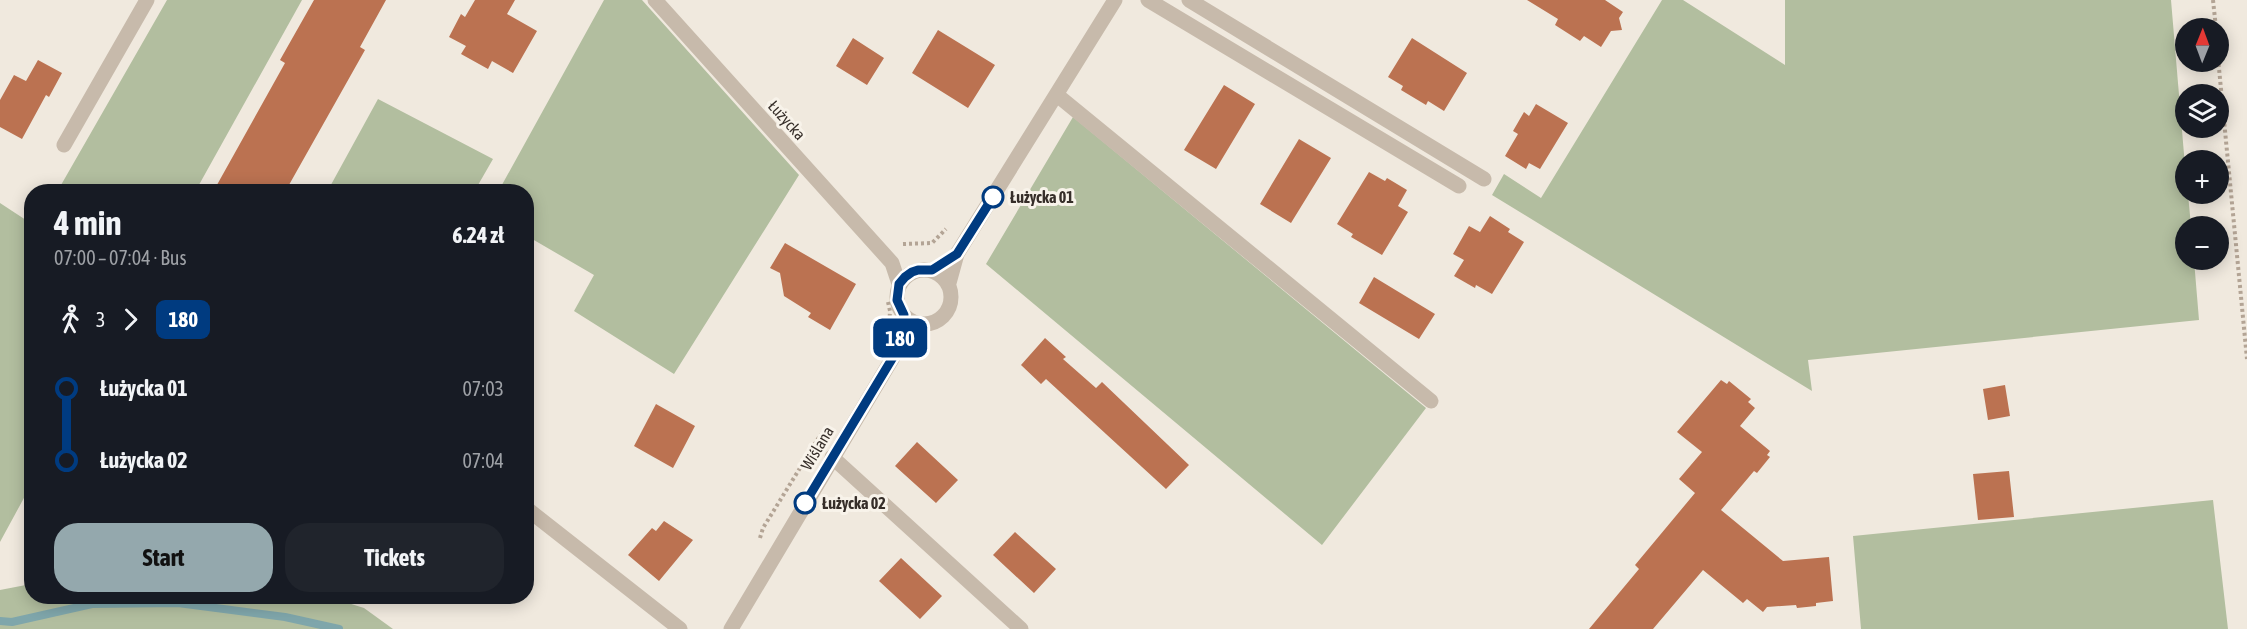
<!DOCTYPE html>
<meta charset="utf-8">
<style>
:root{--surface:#171b24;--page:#20242c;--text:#f1f3f6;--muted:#9ea1a6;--accent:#94a8ad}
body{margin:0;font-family:"Asap Condensed",sans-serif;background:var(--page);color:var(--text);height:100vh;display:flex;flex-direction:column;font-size:22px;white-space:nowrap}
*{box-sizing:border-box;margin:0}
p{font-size:20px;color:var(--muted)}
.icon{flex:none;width:33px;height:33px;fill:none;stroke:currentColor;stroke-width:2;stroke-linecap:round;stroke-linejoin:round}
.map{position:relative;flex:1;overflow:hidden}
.panel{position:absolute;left:24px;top:184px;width:510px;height:420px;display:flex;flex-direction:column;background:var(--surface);border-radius:24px;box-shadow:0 3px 15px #0003}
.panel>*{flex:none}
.badge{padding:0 12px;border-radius:9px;font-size:21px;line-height:39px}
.needle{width:39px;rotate:1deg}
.fabs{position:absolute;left:2175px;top:18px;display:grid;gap:12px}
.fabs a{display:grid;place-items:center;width:54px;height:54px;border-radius:50%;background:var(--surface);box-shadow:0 3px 15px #0003;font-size:30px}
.map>.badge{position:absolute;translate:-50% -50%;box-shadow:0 0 0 3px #fff}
.legs{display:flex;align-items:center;gap:9px;height:66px;padding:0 30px;font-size:20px}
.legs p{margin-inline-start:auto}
.overview{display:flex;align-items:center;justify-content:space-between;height:102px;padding:0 30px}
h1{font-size:33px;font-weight:700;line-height:45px}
.action{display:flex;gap:12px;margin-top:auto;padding:12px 30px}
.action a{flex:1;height:69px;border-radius:24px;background:var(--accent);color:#111;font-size:24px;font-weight:700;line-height:69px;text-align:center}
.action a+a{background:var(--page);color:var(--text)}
ul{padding:0 30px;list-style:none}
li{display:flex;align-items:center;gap:21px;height:72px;font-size:22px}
li i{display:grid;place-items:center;width:9px;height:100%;margin:0 8px;background:currentColor}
li i::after{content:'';width:15px;height:15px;margin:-8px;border:4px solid;border-radius:50%;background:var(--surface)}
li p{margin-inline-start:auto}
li:first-child i{background:linear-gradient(#0000 50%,currentColor 0)}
li:last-child i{background:linear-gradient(currentColor 50%,#0000 0)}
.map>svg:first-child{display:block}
</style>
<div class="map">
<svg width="2247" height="629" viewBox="0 0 2247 629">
<rect width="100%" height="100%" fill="#f0e9de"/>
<path fill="#b2be9f" d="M167,0H302L195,192H57Z
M604,0H642L799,175L674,374L574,311L594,275L527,236L526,192H498Z
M1662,0H1683L1785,65V0H2171L2185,166L2186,194H2188L2191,226H2186V260H2194L2199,320L1808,360L1812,391L1492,195L1504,174L1541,198Z
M378,99L493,159L474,192H327Z
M1073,117L1426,408L1322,545L986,264Z
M0,203L32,224L31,485L0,542Z
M2213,500L2228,629H1861L1853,536Z
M31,584L32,597H329L364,608L393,629H0V590Z"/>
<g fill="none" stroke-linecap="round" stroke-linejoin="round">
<path stroke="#7fa6ab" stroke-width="8" d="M0,621L12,622L92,604L178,603L285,617L339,629"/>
</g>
<path fill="#bb7251" d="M314,0H386L360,47L365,50L285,192H213L285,63L280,60Z
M475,0H515L507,14L537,31L513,73L492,61L488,69L461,54L466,46L449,37L461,14L465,17Z
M1527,0H1605L1623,12L1619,18L1622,30L1611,31L1601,47L1584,36L1580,41L1555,25L1558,19Z
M938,30L995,65L968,108L912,73Z
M853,38L884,58L867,85L836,66Z
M1412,38L1467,73L1444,111L1428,101L1426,105L1401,90L1403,86L1388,77Z
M38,60L62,73L49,97L46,95L22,139L0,127V100L14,75L26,81Z
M1224,85L1255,104L1216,169L1184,150Z
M1536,104L1568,123L1540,169L1529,163L1526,169L1505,156L1518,134L1513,131L1524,112L1529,116Z
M1299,139L1331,158L1291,223L1260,204Z
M1369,172L1385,181L1387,178L1407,190L1398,206L1408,212L1382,255L1351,237L1353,234L1337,224Z
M1490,216L1510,229L1508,232L1524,242L1492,294L1476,285L1475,288L1454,276L1464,260L1453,254L1469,226L1480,232Z
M785,243L856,284L830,330L808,317L811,313L784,296L780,273L770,268Z
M1374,277L1435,314L1419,339L1359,303Z
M1045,338L1066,357L1063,359L1096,388L1102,382L1189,465L1166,489L1046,379L1041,384L1021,365Z
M1721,380L1727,384L1729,381L1751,399L1748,402L1755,408L1740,426L1770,451L1767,455L1770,457L1757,473L1754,471L1721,510L1783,561L1829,557L1833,601L1816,603V606L1797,608L1796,605L1767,607L1763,612L1747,599L1743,603L1703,570L1653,629H1589L1639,569L1635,565L1695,493L1679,479L1702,452L1677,432Z
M2005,385L2010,416L1988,420L1983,389Z
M656,404L695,426L673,468L634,446Z
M917,442L958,480L936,503L895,466Z
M2009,471L2014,517L1978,520L1973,474Z
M664,521L693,540L659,581L628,555L652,528L656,531Z
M1015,532L1056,569L1034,593L993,555Z
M901,558L942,596L920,619L879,581Z"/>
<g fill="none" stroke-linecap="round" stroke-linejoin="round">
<path stroke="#b3a495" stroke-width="4" stroke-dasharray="3 3" stroke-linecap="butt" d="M2213,0L2216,28
M2218,58L2247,359
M903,244L932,243L946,229
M888,302L890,311L889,327
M760,538L763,528L821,434"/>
<path stroke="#c7baab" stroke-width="15" d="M1148,0L1459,186
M1189,0L1484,179
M1057,95L1431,401
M64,145L147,0
M832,457L1021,629
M526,508L680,629"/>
<path stroke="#c7baab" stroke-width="15" d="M655,0L892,263L899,284
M897 297a27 27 0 1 1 54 0a27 27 0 1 1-54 0Z
M949,283L957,254L1115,0
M731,629L898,349L923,325"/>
</g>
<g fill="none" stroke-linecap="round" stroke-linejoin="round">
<defs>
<path id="line-1" d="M805,503L898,349L904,315L897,300L899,284L905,277L912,272L918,270H932L957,254L993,197"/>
</defs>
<use href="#line-1" stroke="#fff" stroke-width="14"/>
<use href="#line-1" stroke="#003b80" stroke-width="9"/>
</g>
<g fill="#fff" stroke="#003b80" stroke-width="3">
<circle cx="993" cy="197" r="10"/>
<circle cx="805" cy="503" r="10"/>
</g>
<g text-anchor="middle" stroke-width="6" stroke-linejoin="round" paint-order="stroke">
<g font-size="16" fill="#362e29" stroke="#f8f3ea">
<text transform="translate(787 120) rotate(48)" y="6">Łużycka</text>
<text transform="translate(817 448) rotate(-59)" y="6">Wiślana</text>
</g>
<g font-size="16" font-weight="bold" fill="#362e29" stroke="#f8f3ea" text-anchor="start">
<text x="1010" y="203">Łużycka 01</text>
<text x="822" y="509">Łużycka 02</text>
</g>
</g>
</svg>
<div class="fabs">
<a><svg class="needle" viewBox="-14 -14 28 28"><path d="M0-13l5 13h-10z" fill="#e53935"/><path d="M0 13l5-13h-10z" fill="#9ea1a6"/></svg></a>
<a><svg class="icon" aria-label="layers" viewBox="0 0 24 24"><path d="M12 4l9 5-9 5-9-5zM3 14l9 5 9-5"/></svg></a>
<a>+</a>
<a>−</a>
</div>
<b class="badge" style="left:900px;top:338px;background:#003b80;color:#fff">180</b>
<section class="panel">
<div class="overview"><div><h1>4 min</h1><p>07:00 – 07:04 · Bus</p></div><b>6.24 zł</b></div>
<div class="legs"><svg class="icon" aria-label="walk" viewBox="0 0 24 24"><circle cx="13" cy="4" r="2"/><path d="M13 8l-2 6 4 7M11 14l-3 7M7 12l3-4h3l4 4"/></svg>3<svg class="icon" aria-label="forward" viewBox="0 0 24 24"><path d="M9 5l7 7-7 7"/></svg><b class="badge" style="background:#003b80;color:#fff">180</b></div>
<ul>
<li><i style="color:#003b80"></i><b>Łużycka 01</b><p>07:03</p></li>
<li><i style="color:#003b80"></i><b>Łużycka 02</b><p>07:04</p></li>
</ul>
<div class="action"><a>Start</a><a>Tickets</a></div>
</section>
</div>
